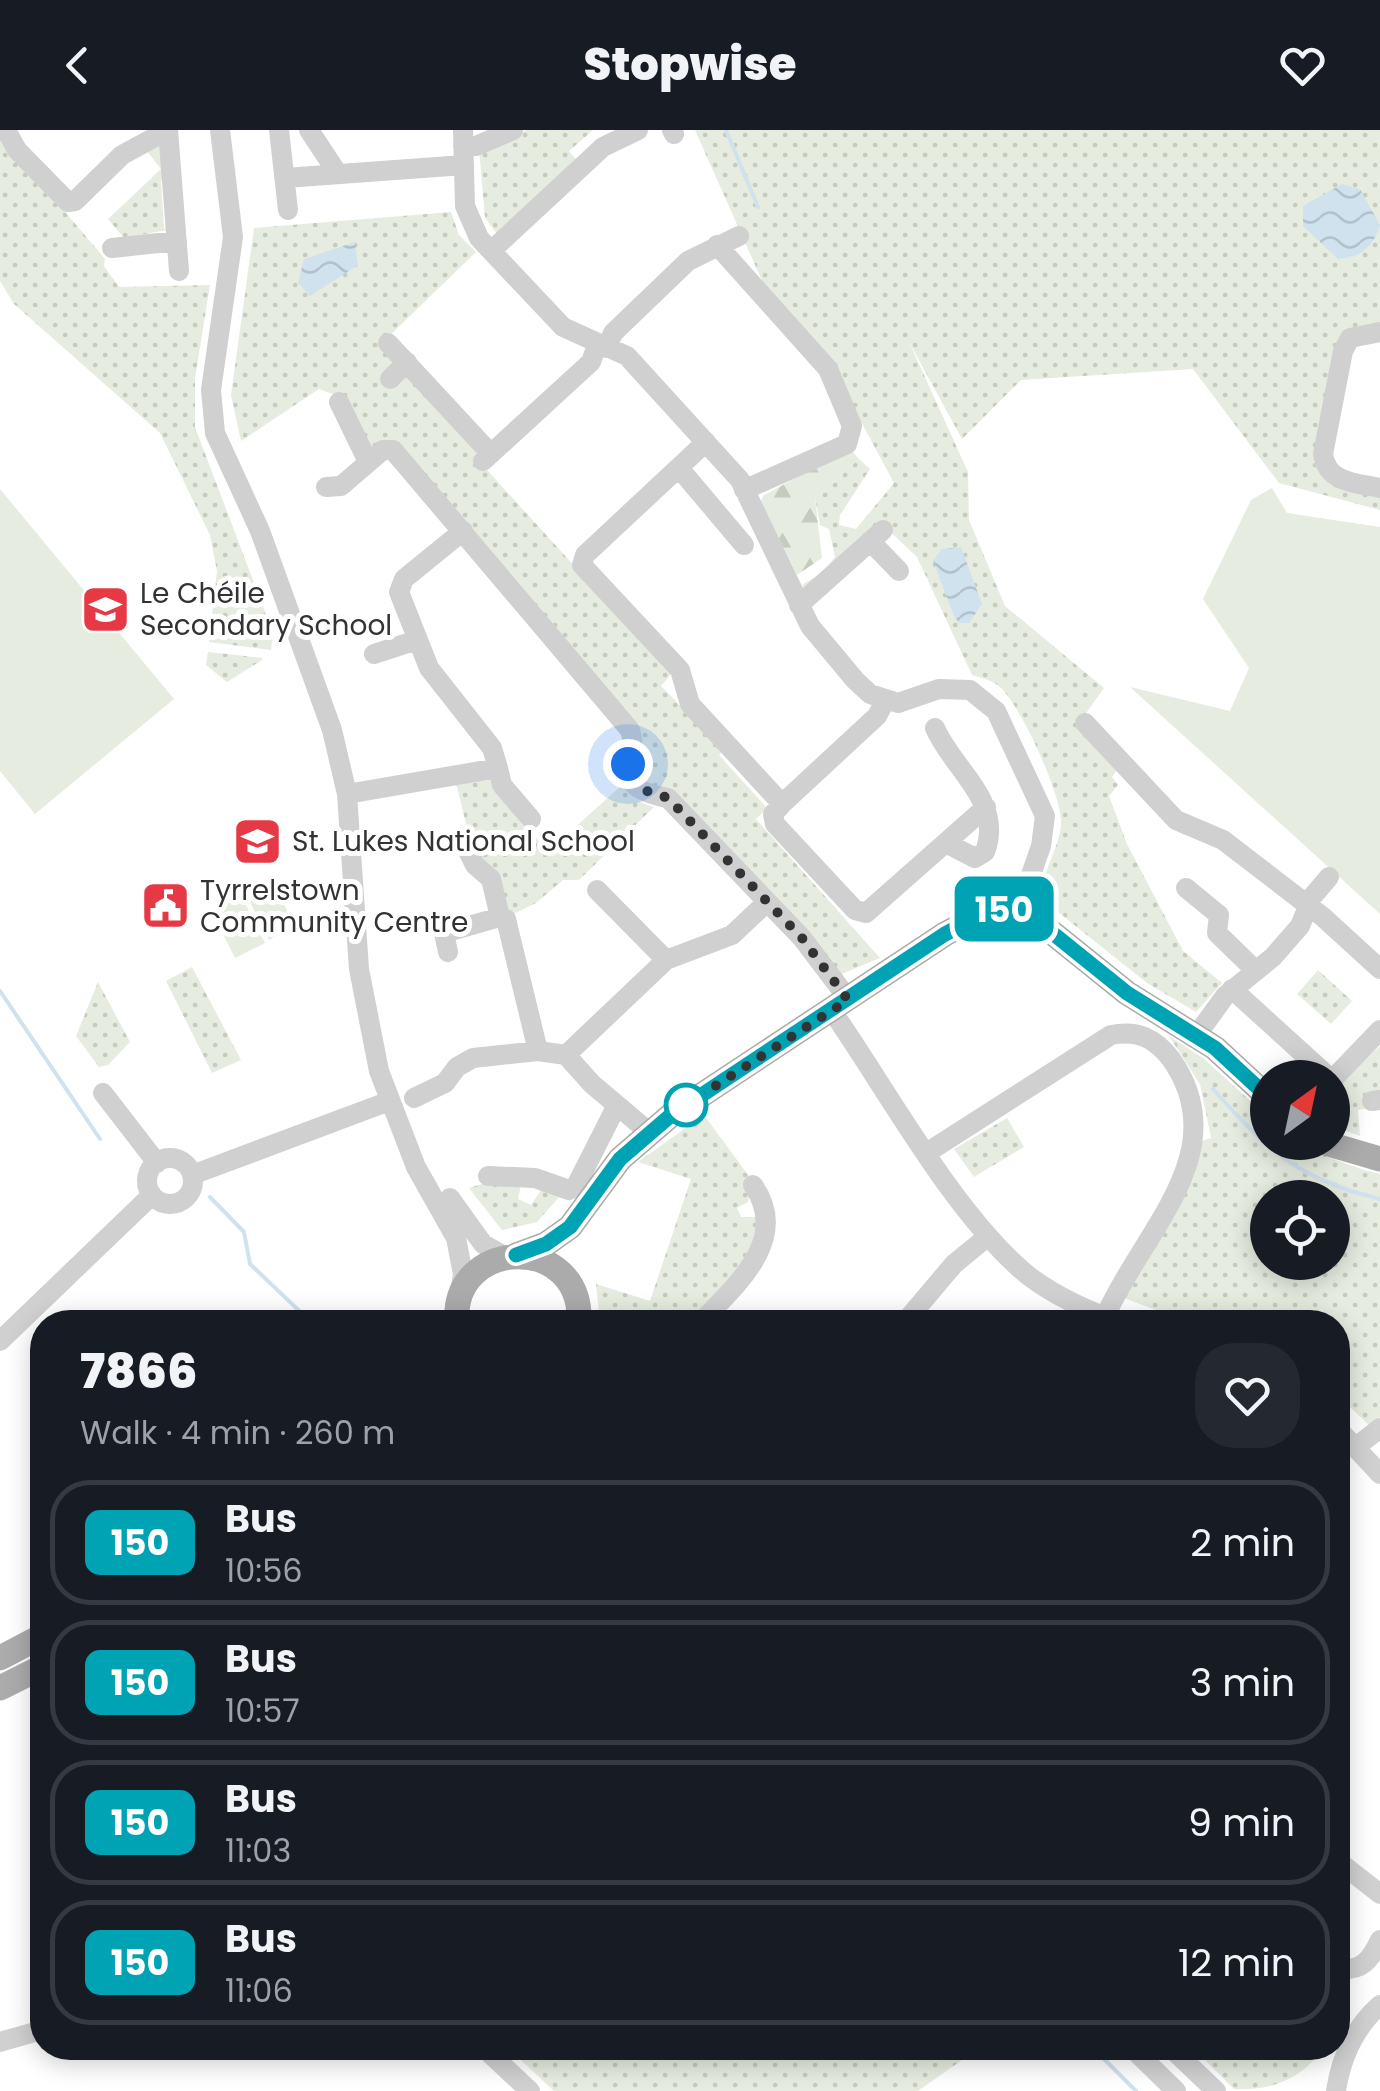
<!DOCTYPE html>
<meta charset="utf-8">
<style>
:root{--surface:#171b24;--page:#242831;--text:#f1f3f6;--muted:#9ea1a6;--line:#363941}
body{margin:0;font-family:Poppins,sans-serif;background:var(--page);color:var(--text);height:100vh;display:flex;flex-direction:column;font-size:38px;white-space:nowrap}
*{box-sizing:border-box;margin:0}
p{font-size:32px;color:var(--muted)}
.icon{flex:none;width:55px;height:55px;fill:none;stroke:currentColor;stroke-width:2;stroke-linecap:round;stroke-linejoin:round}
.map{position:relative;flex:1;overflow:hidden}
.sheet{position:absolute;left:30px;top:1180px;width:1320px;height:750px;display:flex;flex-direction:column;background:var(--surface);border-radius:40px;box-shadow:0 5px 25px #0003}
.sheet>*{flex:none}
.badge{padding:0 20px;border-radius:15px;font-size:35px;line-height:65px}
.needle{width:65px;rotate:33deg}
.fabs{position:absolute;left:1250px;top:930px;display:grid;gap:20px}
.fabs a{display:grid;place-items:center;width:100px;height:100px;border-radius:50%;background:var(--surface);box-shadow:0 5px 25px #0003;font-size:50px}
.you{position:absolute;width:50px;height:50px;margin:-25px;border:8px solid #fff;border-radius:50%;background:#1a73e8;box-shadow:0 0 0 15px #1a73e833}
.map>.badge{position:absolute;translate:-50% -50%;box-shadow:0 0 0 5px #fff}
.round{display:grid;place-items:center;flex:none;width:105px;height:105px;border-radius:40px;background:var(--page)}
.summary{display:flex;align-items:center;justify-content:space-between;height:170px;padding:0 50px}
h1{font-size:48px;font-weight:800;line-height:75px}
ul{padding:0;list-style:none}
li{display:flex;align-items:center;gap:30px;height:125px;margin:0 20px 15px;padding:0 30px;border:5px solid var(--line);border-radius:40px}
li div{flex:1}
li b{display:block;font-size:38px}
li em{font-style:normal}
li .badge{min-width:110px;font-weight:700;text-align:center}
header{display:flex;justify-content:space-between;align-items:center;height:130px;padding:0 50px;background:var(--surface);font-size:45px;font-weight:800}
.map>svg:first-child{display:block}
</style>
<header><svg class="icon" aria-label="back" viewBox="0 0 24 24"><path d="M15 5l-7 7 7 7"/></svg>Stopwise<svg class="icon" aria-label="heart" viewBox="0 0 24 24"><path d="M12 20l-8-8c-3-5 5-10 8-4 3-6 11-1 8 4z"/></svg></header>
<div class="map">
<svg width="1380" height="1961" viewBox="0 0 1380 1961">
<defs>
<pattern id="grass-dots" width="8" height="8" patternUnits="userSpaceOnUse" patternTransform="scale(2.5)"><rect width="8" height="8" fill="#e6ecdf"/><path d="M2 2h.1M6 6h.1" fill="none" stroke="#c6cbc0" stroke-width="1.8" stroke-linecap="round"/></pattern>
<pattern id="forest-firs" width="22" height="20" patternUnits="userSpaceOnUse" patternTransform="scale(2.5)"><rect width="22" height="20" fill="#e6ecdf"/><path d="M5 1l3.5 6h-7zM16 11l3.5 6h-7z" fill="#c6cbc0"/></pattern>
<pattern id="water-waves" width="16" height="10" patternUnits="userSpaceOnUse" patternTransform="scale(2.5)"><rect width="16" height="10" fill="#cfe2ee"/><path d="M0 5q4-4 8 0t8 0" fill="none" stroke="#b2c2cd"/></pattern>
</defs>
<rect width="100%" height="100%" fill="#fff"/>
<path fill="url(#grass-dots)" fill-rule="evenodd" d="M527,0H593L569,21L577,31L498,105L485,88L479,19Z
M695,0H1380V196L1350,201L1314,332C1326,356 1356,357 1380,361V380L1279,353L1193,239L1021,250L962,309L909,212L968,342L969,390L1005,476L1104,558L1076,597L1118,638L1112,647L1118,655L1109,666L1127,714L1183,821L1222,853L1196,882L1147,853L1043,770C1038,746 1060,719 1061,694C1063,667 1021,577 1001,558C993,550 982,548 972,545L917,427L880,392L806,462L802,455L823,442L835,427L829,399L820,395L815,368L859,329L870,339L840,385L839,395L856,399L894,353L823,221L768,164Z
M0,2L77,74L66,83L105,129L104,136L119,157L210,155L195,248V297L273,503L271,520L209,512L217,441L210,405L160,303L14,174L0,151Z
M161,14L167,48L161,51L164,99H172L124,108L108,89L161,39L147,21Z
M451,82L459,105L476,122L382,213L476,316V328L672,543L661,556L724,620L719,625L767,678L756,689L880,828L839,845L654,656L639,646V604L376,317L367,316L343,268L319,259L241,311L231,265L254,98Z
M208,522L262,528V530L227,552L206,535Z
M491,646C504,668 522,704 547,715L560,711L623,654L642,673L654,677L579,750H563L536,773L507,787L471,714L456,653Z
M192,837L241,930L212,943L166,851Z
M1318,840L1352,871L1331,894L1297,864Z
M98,852L130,912L108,935L99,937L76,906Z
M1169,906L1203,928L1267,986L1268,1012C1307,1013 1341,1036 1380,1044V1287L1370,1296L1338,1266V1192H1188L1121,1167L1195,1043L1202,1011L1211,1008L1200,954ZM1268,1068H1332V1132H1268Z
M1380,916V966L1370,978L1358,980L1360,1006L1335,997L1351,979L1337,966L1345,957L1340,952Z
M704,985L751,1049L748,1072L737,1078L741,1087H758L749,1127L691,1192H600L596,1154L650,1171L691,1049L638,1032Z
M1007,988L1024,1017L974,1047L954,1019Z
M482,1054L521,1055L518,1069L531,1075L541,1060L560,1066L537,1092L502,1100L469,1058Z
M508,1918H979L918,1961H554Z
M1193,1918H1323C1303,1949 1271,1961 1234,1959Z"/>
<path fill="url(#forest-firs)" d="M849,318L859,329L815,368L822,428L797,445L761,372L763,366Z"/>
<path fill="#e6ecdf" d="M1272,358L1287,383L1380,397V784L1130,557L1230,581L1249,538L1203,469L1251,370Z
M0,359L174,569L35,684L0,641Z
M271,749L295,796L269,810L245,762Z
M241,765L265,813L235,828L211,780Z"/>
<path fill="url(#water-waves)" d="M1342,54L1360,59L1380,95C1373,117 1362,127 1338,129L1303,96V76Z
M355,112L358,135L310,166L298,153L304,129Z
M961,417L982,474L969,493H959L954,486L933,431L942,419Z"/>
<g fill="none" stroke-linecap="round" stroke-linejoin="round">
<path stroke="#cfe2ee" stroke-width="4" d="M726,0L758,77
M0,861L100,1009
M1213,959C1269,1021 1297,1049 1380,1069
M210,1067L244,1102L250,1134L311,1192
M1093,1918L1136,1961"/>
<path stroke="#d0d0d0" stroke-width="20" d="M6,0L17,20L68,72L75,71L122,25L168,0
M168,0L179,141
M220,0L233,107L211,260L215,303L260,401L332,600L347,664L359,839L379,941L416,1037L456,1108L463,1144L460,1164
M279,0L288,80
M309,0L338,44
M463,0L465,76L479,108L563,197L627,226L740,350L810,496L855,550L870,564L898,573L939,559L970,560L996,581L1045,686L1041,716L1018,782
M672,0L674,4
M463,16H476L513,0
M285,48L464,35
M717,115L828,239L852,296L847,314L744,360
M112,118L177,111
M491,121L603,17L638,0
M1380,202L1350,208L1343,221L1323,324C1327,353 1356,353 1380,358
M388,213L491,324
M607,218L613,203L688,131L739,106
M390,249L407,232
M339,272L368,332
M706,312L585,425L582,435L680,540L690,574L782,674L773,684L775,694L855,780L866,783L986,677
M483,331L591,232L597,215
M679,338L744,415
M326,357L341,356L383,320H393L630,600C642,633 604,656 668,668L802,808L849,870
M871,412L899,441
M799,475L883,400
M374,524L417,510
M1085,593L1176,690L1223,710L1323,787L1380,839
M935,598C953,640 1004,671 985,722L975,728L946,713
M498,638L502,655L531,689
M347,664L498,638L492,618L429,538L399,462L404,449L463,401
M782,674L877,586L885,571
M1186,758L1219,785L1217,803L1255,840
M597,760L666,830
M500,787L506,789L538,921
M448,822L444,803L500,787L491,749L475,735L468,721
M1232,859L1330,948
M832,881C888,961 956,1088 1030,1147C1057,1167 1088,1181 1119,1192
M1196,906L1225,866L1273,827L1300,796L1312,767L1329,747
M566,925L666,830L732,805L767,772
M1332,950L1380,900
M103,963L157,1033
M414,968L445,953L457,937L473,928L538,921L566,925L592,954L650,1003
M1372,971L1380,970
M928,1022L1111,905C1138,900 1155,908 1171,929C1237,1022 1141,1103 1105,1187
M147 1051a23 23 0 1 1 46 0a23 23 0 1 1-46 0Z
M192,1045L387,972
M488,1046L535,1048L569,1060L576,1056L617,975
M450,1068L483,1114L506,1127
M701,1192C736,1155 791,1109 753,1055
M905,1192L954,1134L987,1107
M0,1211L152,1065
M1338,1299L1380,1344
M1357,1316L1380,1298
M1338,1731L1380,1764
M1338,1839C1362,1841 1370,1831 1380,1810
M0,1912L42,1900
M484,1918L530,1961
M1132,1918L1176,1961
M1171,1918L1216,1961
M1336,1961C1341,1928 1355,1897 1380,1875"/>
<path stroke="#ababab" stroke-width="25" d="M1322,1012L1380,1029
M516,1125L546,1114L570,1097L620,1029L670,986L945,804L991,779L1035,789L1127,863L1215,918L1268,967
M457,1192C451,1107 583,1103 579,1192
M0,1528L42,1506
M0,1558L42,1537"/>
</g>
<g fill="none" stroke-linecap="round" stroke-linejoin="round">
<defs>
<path id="line" d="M516,1125L546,1114L570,1097L620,1029L670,986L945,804L991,780L1035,789L1127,863L1215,918L1268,967"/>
</defs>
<use href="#line" stroke="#fff" stroke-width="22"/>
<use href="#line" stroke="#00a3b4" stroke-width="15"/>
<path stroke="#333" stroke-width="10" stroke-dasharray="0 18" d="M628,634L638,658L668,668L802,808L848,870L686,975"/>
</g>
<defs>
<symbol id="school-square" viewBox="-11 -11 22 22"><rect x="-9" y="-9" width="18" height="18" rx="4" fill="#e63946" stroke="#fff"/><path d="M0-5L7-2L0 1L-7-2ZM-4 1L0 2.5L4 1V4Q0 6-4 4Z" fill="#fff"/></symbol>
<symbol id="civic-square" viewBox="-11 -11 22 22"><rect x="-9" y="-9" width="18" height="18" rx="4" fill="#e63946" stroke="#fff"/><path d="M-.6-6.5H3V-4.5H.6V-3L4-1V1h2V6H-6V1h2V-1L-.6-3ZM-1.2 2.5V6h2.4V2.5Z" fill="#fff"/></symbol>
</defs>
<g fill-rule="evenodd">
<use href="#school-square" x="78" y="452" width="55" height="55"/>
<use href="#school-square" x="230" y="684" width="55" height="55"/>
<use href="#civic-square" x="138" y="748" width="55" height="55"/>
</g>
<circle fill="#fff" stroke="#00a3b4" stroke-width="5" cx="686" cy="975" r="20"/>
<g text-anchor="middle" stroke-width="10" stroke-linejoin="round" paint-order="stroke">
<g font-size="28" fill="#333" stroke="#fff" text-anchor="start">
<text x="140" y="473">Le Chéile<tspan x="140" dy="32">Secondary School</tspan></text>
<text x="292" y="721">St. Lukes National School</text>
<text x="200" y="770">Tyrrelstown<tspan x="200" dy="32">Community Centre</tspan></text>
</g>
</g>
</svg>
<div class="fabs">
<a><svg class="needle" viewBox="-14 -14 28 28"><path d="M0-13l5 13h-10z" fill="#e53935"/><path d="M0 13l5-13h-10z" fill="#9ea1a6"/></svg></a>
<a><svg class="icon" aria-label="locate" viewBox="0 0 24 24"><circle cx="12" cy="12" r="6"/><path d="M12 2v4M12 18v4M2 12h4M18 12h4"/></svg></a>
</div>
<div class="you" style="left:628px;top:634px"></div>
<b class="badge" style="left:1004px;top:779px;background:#00a3b4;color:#fff">150</b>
<section class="sheet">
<div class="summary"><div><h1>7866</h1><p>Walk · 4 min · 260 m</p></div><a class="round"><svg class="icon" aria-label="heart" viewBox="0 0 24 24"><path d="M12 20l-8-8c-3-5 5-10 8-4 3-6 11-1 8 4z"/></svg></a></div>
<ul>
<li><span class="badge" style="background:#00a3b4;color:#fff">150</span><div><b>Bus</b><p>10:56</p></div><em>2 min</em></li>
<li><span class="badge" style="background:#00a3b4;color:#fff">150</span><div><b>Bus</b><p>10:57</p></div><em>3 min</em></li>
<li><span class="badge" style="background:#00a3b4;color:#fff">150</span><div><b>Bus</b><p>11:03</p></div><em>9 min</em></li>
<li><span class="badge" style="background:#00a3b4;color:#fff">150</span><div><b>Bus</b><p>11:06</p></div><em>12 min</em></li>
</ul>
</section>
</div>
